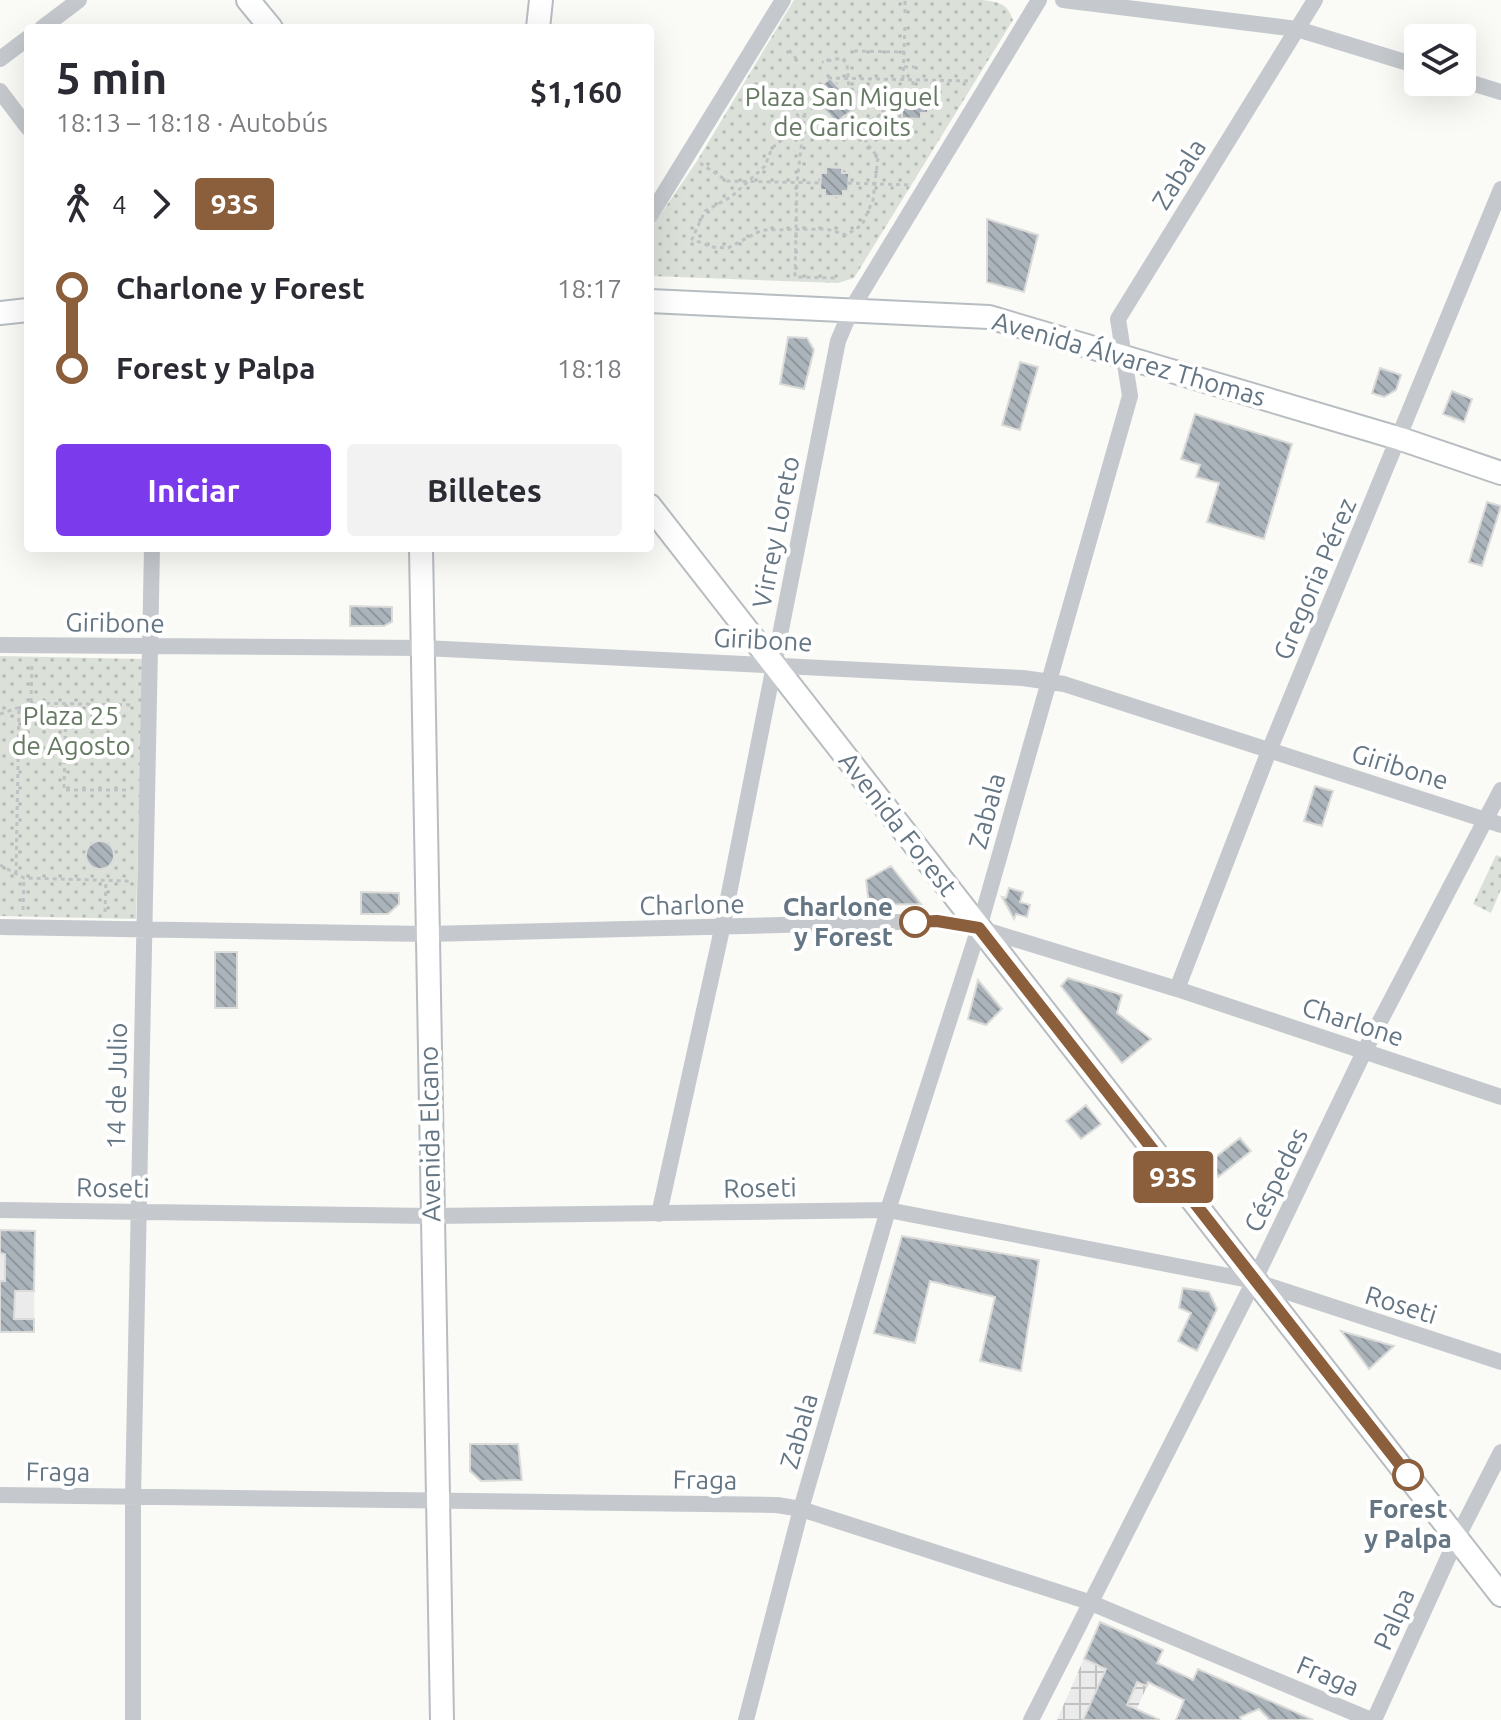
<!DOCTYPE html>
<html lang="es">
<meta charset="utf-8">
<style>
:root{--surface:#fff;--page:#f2f2f3;--text:#2b2b33;--muted:#7c7c81;--accent:#7c3aed}
body{margin:0;font-family:Ubuntu,sans-serif;background:var(--page);color:var(--text);height:100vh;display:flex;flex-direction:column;font-size:30px;white-space:nowrap}
*{box-sizing:border-box;margin:0}
p{font-size:26px;color:var(--muted)}
.icon{flex:none;width:44px;height:44px;fill:none;stroke:currentColor;stroke-width:2;stroke-linecap:round;stroke-linejoin:round}
.map{position:relative;flex:1;overflow:hidden}
.drawer{position:absolute;left:24px;top:24px;width:630px;height:528px;display:flex;flex-direction:column;background:var(--surface);border-radius:8px;box-shadow:0 8px 32px #0002}
.drawer>*{flex:none}
.badge{padding:0 16px;border-radius:6px;font-size:28px;line-height:52px}
.controls{position:absolute;left:1404px;top:24px;display:grid;gap:16px}
.controls a{display:grid;place-items:center;width:72px;height:72px;border-radius:8px;background:var(--surface);box-shadow:0 8px 32px #0002;font-size:40px}
.map>.badge{position:absolute;translate:-50% -50%;box-shadow:0 0 0 4px #fff}
.legs{display:flex;align-items:center;gap:12px;height:88px;padding:0 32px;font-size:26px}
.legs p{margin-inline-start:auto}
.overview{display:flex;align-items:center;justify-content:space-between;height:136px;padding:0 32px}
h1{font-size:44px;font-weight:700;line-height:60px}
.action{display:flex;gap:16px;margin-top:auto;padding:16px 32px}
.action a{flex:1;height:92px;border-radius:8px;background:var(--accent);color:#fff;font-size:32px;font-weight:700;line-height:92px;text-align:center}
.action a+a{background:var(--page);color:var(--text)}
ul{padding:0 32px;list-style:none}
li{display:flex;align-items:center;gap:28px;height:80px;font-size:30px}
li i{display:grid;place-items:center;width:12px;height:100%;margin:0 10px;background:currentColor}
li i::after{content:'';width:20px;height:20px;margin:-10px;border:6px solid;border-radius:50%;background:var(--surface)}
li p{margin-inline-start:auto}
li:first-child i{background:linear-gradient(#0000 50%,currentColor 0)}
li:last-child i{background:linear-gradient(currentColor 50%,#0000 0)}
.map>svg:first-child{display:block}
</style>
<div class="map">
<svg width="1501" height="1720" viewBox="0 0 1501 1720">
<defs>
<pattern id="industrial-grid" width="8" height="8" patternUnits="userSpaceOnUse" patternTransform="scale(2)"><rect width="8" height="8" fill="#eaebea"/><path d="M0 4h8M4 0v8" fill="none" stroke="#c1c3c3"/></pattern>
<pattern id="park-dots" width="8" height="8" patternUnits="userSpaceOnUse" patternTransform="scale(2)"><rect width="8" height="8" fill="#dbe1d8"/><path d="M2 2h.1M6 6h.1" fill="none" stroke="#b5bbb5" stroke-width="1.8" stroke-linecap="round"/></pattern>
<pattern id="building-back-hatch" width="6" height="6" patternUnits="userSpaceOnUse" patternTransform="scale(2)"><rect width="6" height="6" fill="#abb4ba"/><path d="M-1 5l2 2M0 0l6 6M5-1l2 2" fill="none" stroke="#8f979d"/></pattern>
</defs>
<rect width="100%" height="100%" fill="#fafaf7"/>
<path fill="#eaebea" d="M0,1230L35,1231L34,1332H0Z"/>
<path fill="url(#industrial-grid)" d="M1100,1622L1163,1650L1132,1720H1057Z"/>
<path fill="url(#park-dots)" d="M794,0H983C999,2 1008,4 1013,20L854,278L838,283L650,276V230L697,161Z
M0,656L143,659L136,919L0,916Z
M1496,855L1501,857V889L1491,913L1473,904Z"/>
<path fill="url(#building-back-hatch)" stroke="#dbdbd9" stroke-width="2" d="M830,78L857,107L836,122L811,95Z
M902,92H922V98H928V113H921V119L902,118V112H896V98H902Z
M826,167L842,168V173H849L848,191H843V196H825V190H820L821,173H826Z
M987,219L1038,235L1024,292L987,282Z
M788,337L807,338L814,350L804,389L780,384Z
M1020,362L1038,367L1020,430L1002,425Z
M1380,368L1401,375L1396,390L1384,397L1372,393Z
M1452,391L1472,399L1464,422L1443,414Z
M1195,414L1292,444L1264,539L1207,522L1219,483L1196,477L1200,465L1181,459Z
M1487,502L1501,506L1482,566L1469,562Z
M350,606L392,607V622L384,626H350Z
M1315,786L1333,791L1322,826L1304,821Z
M86 855a14 14 0 1 1 28 0a14 14 0 1 1-28 0Z
M891,866L921,904L869,905L866,880Z
M1009,888L1023,892L1020,902L1030,905L1027,917L1016,914L1014,919L1002,897L1006,898Z
M361,892L399,893V904L388,914H361Z
M215,952H237V1008H215Z
M1068,978L1122,995L1117,1013L1151,1039L1122,1063L1061,986Z
M978,980L1002,1009L986,1025L968,1019Z
M1086,1105L1101,1124L1081,1139L1066,1121Z
M1240,1138L1251,1151L1218,1177L1207,1164Z
M0,1230L35,1231L34,1291H15L14,1319H34V1332H0V1281H5V1254L0,1253Z
M902,1236L1039,1260L1021,1371L980,1361L995,1297L930,1281L915,1343L874,1333Z
M1183,1288L1209,1292L1217,1309L1197,1351L1178,1341L1191,1313L1179,1308Z
M1341,1331L1394,1346L1369,1369Z
M470,1444H518L522,1480L481,1481L470,1471Z
M1100,1622L1163,1650L1157,1663L1193,1680L1198,1669L1313,1720H1270L1259,1709L1240,1717L1241,1720H1176L1184,1700L1148,1682L1147,1686L1137,1682L1127,1705L1160,1720H1083L1106,1669L1084,1659Z"/>
<g fill="none" stroke-linecap="round" stroke-linejoin="round">
<defs>
<path id="secondary" d="M248,0L271,28
M538,28L541,0
M650,301L989,317L1401,439L1501,473
M0,313L28,310
M650,506L1501,1595
M421,548L442,1720"/>
</defs>
<use href="#secondary" stroke="#b7bdc1" stroke-width="26"/>
<path stroke="#bfc1c4" stroke-width="3" stroke-dasharray="4 4" stroke-linecap="butt" d="M905,13V0
M789,50L798,61
M854,51L904,52
M904,67H915
M828,78L972,81
M903,79L905,24
M795,84L790,102L798,116L786,137L772,148L765,166L731,197L705,211L692,239L712,247L728,248L762,230L827,229L846,235L862,225L873,200L878,157L866,143V123L883,113C883,92 863,96 849,88L847,64L842,58L822,62
M913,93V80
M807,97L797,182L795,277L837,278
M700,163L727,181L821,183
M848,183L908,185
M31,702L32,662
M66,704L64,790H130
M0,714L31,703L134,705
M0,865L24,878L129,881
M16,874L19,707
M23,910L24,878
M105,912L106,880"/>
<path stroke="#c5c9cd" stroke-width="16" d="M1063,0L1297,29L1418,66
M42,28L79,0
M0,59L28,38
M1462,80L1501,92
M0,91L28,128
M650,216L783,0
M0,645L424,648L1023,678L1064,684L1501,825
M0,927L427,934L937,921L979,928L1177,989L1501,1097
M1177,989L1269,751L1501,189
M0,1210L431,1216L888,1210L1254,1281L1501,1362
M659,1214L722,929L838,341L852,308L1039,0
M0,1495L777,1505L801,1509L1089,1602L1371,1720
M133,1720V1498L152,548
M746,1720L801,1509L888,1210L979,928L1130,396L1118,319L1315,0
M1031,1720L1254,1281L1365,1050L1501,790
M1374,1720L1457,1538L1501,1452"/>
<use href="#secondary" stroke="#fff" stroke-width="22"/>
</g>
<g fill="none" stroke-linecap="round" stroke-linejoin="round">
<defs>
<path id="line-1" d="M915,922L937,921L979,928L1408,1475"/>
</defs>
<use href="#line-1" stroke="#fff" stroke-width="18"/>
<use href="#line-1" stroke="#8b5e3c" stroke-width="12"/>
</g>
<g fill="#fff" stroke="#8b5e3c" stroke-width="4">
<circle cx="915" cy="922" r="14"/>
<circle cx="1408" cy="1475" r="14"/>
</g>
<g text-anchor="middle" stroke-width="8" stroke-linejoin="round" paint-order="stroke">
<g font-size="26" fill="#677a63" stroke="#fff">
<text x="842" y="106">Plaza San Miguel<tspan x="842" dy="30">de Garicoits</tspan></text>
<text x="71" y="725">Plaza 25<tspan x="71" dy="30">de Agosto</tspan></text>
</g>
<g font-size="26" fill="#647583" stroke="#fff">
<text transform="translate(1179 174) rotate(-58)" y="9">Zabala</text>
<text transform="translate(1129 359) rotate(16)" y="9">Avenida Álvarez Thomas</text>
<text transform="translate(776 532) rotate(-79)" y="9">Virrey Loreto</text>
<text transform="translate(1315 579) rotate(-67)" y="9">Gregoria Pérez</text>
<text transform="translate(115 623) rotate(1)" y="9">Giribone</text>
<text transform="translate(763 640) rotate(3)" y="9">Giribone</text>
<text transform="translate(1400 767) rotate(17)" y="9">Giribone</text>
<text transform="translate(987 811) rotate(-75)" y="9">Zabala</text>
<text transform="translate(898 824) rotate(52)" y="9">Avenida Forest</text>
<text transform="translate(692 905) rotate(-1)" y="9">Charlone</text>
<text transform="translate(1353 1022) rotate(18)" y="9">Charlone</text>
<text transform="translate(117 1086) rotate(-89)" y="9">14 de Julio</text>
<text transform="translate(430 1134) rotate(-91)" y="9">Avenida Elcano</text>
<text transform="translate(1276 1180) rotate(-64)" y="9">Céspedes</text>
<text transform="translate(113 1188) rotate(1)" y="9">Roseti</text>
<text transform="translate(760 1188) rotate(-1)" y="9">Roseti</text>
<text transform="translate(1401 1305) rotate(17)" y="9">Roseti</text>
<text transform="translate(799 1431) rotate(-74)" y="9">Zabala</text>
<text transform="translate(58 1472) rotate(1)" y="9">Fraga</text>
<text transform="translate(705 1480) rotate(1)" y="9">Fraga</text>
<text transform="translate(1394 1619) rotate(-66)" y="9">Palpa</text>
<text transform="translate(1328 1676) rotate(23)" y="9">Fraga</text>
</g>
<g font-size="26" font-weight="bold" fill="#647583" stroke="#fff" text-anchor="end">
<text x="893" y="916">Charlone<tspan x="893" dy="30">y Forest</tspan></text>
<text x="1408" y="1518" text-anchor="middle">Forest<tspan x="1408" dy="30">y Palpa</tspan></text>
</g>
</g>
</svg>
<div class="controls">
<a><svg class="icon" aria-label="layers" viewBox="0 0 24 24"><path d="M12 4l9 5-9 5-9-5zM3 14l9 5 9-5"/></svg></a>
</div>
<b class="badge" style="left:1173px;top:1177px;background:#8b5e3c;color:#fff">93S</b>
<section class="drawer">
<div class="overview"><div><h1>5 min</h1><p>18:13 – 18:18 · Autobús</p></div><b>$1,160</b></div>
<div class="legs"><svg class="icon" aria-label="walk" viewBox="0 0 24 24"><circle cx="13" cy="4" r="2"/><path d="M13 8l-2 6 4 7M11 14l-3 7M7 12l3-4h3l4 4"/></svg>4<svg class="icon" aria-label="forward" viewBox="0 0 24 24"><path d="M9 5l7 7-7 7"/></svg><b class="badge" style="background:#8b5e3c;color:#fff">93S</b></div>
<ul>
<li><i style="color:#8b5e3c"></i><b>Charlone y Forest</b><p>18:17</p></li>
<li><i style="color:#8b5e3c"></i><b>Forest y Palpa</b><p>18:18</p></li>
</ul>
<div class="action"><a>Iniciar</a><a>Billetes</a></div>
</section>
</div>
